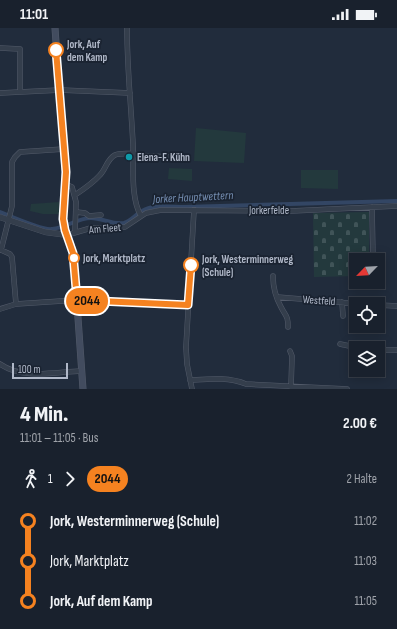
<!DOCTYPE html>
<html lang="de">
<meta charset="utf-8">
<style>
:root{--surface:#19212d;--page:#262e39;--text:#f1f3f6;--muted:#9fa3aa;--line:#373e49}
body{margin:0;font-family:"Sofia Sans Condensed",sans-serif;background:var(--page);color:var(--text);height:100vh;display:flex;flex-direction:column;font-size:15px;white-space:nowrap}
*{box-sizing:border-box;margin:0}
p{font-size:13px;color:var(--muted)}
.icon{flex:none;width:22px;height:22px;fill:none;stroke:currentColor;stroke-width:2;stroke-linecap:round;stroke-linejoin:round}
.map{position:relative;height:361px;overflow:hidden}
.drawer{display:flex;flex-direction:column;background:var(--surface);flex:1}
.drawer>*{flex:none}
.badge{padding:0 8px;border-radius:13px;font-size:14px;line-height:26px}
.needle{width:26px;rotate:245deg}
.fabs{position:absolute;left:349px;top:225px;display:grid;gap:8px}
.fabs a{display:grid;place-items:center;width:36px;height:36px;border-radius:0px;background:var(--surface);box-shadow:0 2px 10px #0003,0 0 0 1px var(--line);font-size:20px}
.scale{position:absolute;left:12px;bottom:10px;width:56px;box-sizing:border-box;padding-left:4px;border:2px solid #b0b8c8;border-top:0;font-size:11px;line-height:14px;white-space:nowrap;color:#b0b8c8;-webkit-text-stroke:3px #1a2331;paint-order:stroke}
.map>.badge{position:absolute;translate:-50% -50%;box-shadow:0 0 0 2px #fff}
.legs{display:flex;align-items:center;gap:6px;height:44px;padding:0 20px;font-size:13px}
.legs p{margin-inline-start:auto}
.head{display:flex;align-items:center;justify-content:space-between;height:68px;padding:0 20px}
h1{font-size:22px;font-weight:800;line-height:30px}
ul{padding:0 20px;list-style:none}
li{display:flex;align-items:center;gap:14px;height:40px;font-size:15px}
li i{display:grid;place-items:center;width:6px;height:100%;margin:0 5px;background:currentColor}
li i::after{content:'';width:10px;height:10px;margin:-5px;border:3px solid;border-radius:50%;background:var(--surface)}
li p{margin-inline-start:auto}
li:first-child i{background:linear-gradient(#0000 50%,currentColor 0)}
li:last-child i{background:linear-gradient(currentColor 50%,#0000 0)}
.status{display:flex;justify-content:space-between;align-items:center;height:28px;padding:0 20px;background:var(--surface);direction:ltr}
.status svg{height:11px;fill:currentColor}
.map>svg:first-child{display:block}
</style>
<div class="status"><b>11:01</b><svg viewBox="0 0 49 12"><path d="M0 12V9h3v3zM5 12V6h3v6zM10 12V3h3v9zM15 12V0h3v12zM26 1h20v11H26zM47 4h2v5h-2z"/></svg></div>
<div class="map">
<svg width="397" height="361" viewBox="0 0 397 361">
<defs>
<pattern id="cemetery-stones" width="16" height="16" patternUnits="userSpaceOnUse"><rect width="16" height="16" fill="#23393d"/><path d="M2 7V4a2 2 0 0 1 4 0v3zM10 15v-3a2 2 0 0 1 4 0v3z" fill="#405458"/></pattern>
</defs>
<rect width="100%" height="100%" fill="#212c3c"/>
<path fill="#23393d" d="M196,100L246,105L244,135L194,133Z
M169,140L192,141V153L168,151Z
M301,142H338V161L301,160Z
M59,174V186H43L30,183L31,176Z"/>
<path fill="url(#cemetery-stones)" d="M369,184V232H356V248L314,249L313,185Z"/>
<g fill="none" stroke-linecap="round" stroke-linejoin="round">
<path stroke="#334664" stroke-width="4" d="M0,184C10,188 44,203 52,201C66,200 77,190 91,190C102,190 113,197 124,195C131,193 136,186 142,183C154,176 171,179 184,179L397,173"/>
<defs>
<path id="minor" d="M127,0C127,39 131,77 133,116C134,138 130,169 141,188
M0,20L20,21V64
M0,65L60,62L130,65
M134,127L169,129
M65,156L72,159L76,174L75,204
M75,167C84,161 93,155 100,147C106,141 107,131 115,127C120,125 128,126 134,125
M372,179L373,232
M76,184L85,185L89,188L101,187
M67,207L91,200L125,199L146,185L161,182L291,183L397,178
M0,221L1,222L12,178V134L15,129L20,124L64,121
M1,222L10,226L12,229L16,276
M273,248C273,259 276,270 281,279C286,289 288,287 288,299
M277,269L361,276
M342,274L343,288
M378,277L397,278
M0,281L16,276L77,272L188,277
M340,316L359,320
M378,322H397
M290,323L292,328L291,359
M0,336C23,352 55,344 81,343
M190,352C210,351 228,349 246,356L347,361
M192,361L187,336L186,319L194,182"/>
<path id="tertiary" d="M0,189L45,204L67,207"/>
<path id="secondary" d="M55,0L65,144L63,191L65,202L72,220L74,233L83,361"/>
</defs>
<use href="#minor" stroke="#535b6a" stroke-width="5.5"/>
<use href="#tertiary" stroke="#535b6a" stroke-width="6"/>
<use href="#secondary" stroke="#535b6a" stroke-width="7"/>
<use href="#minor" stroke="#343e4c" stroke-width="4.5"/>
<use href="#tertiary" stroke="#343e4c" stroke-width="5.5"/>
<use href="#secondary" stroke="#424c5f" stroke-width="6"/>
</g>
<g fill="none" stroke-linecap="round" stroke-linejoin="round">
<defs>
<path id="line-1" d="M56,22L66,144L63,191L65,202L73,225L77,272L188,277L191,237"/>
</defs>
<use href="#line-1" stroke="#fff" stroke-width="9"/>
<use href="#line-1" stroke="#f58220" stroke-width="6"/>
</g>
<g fill="#fff" stroke="#f58220" stroke-width="2">
<circle cx="56" cy="22" r="7"/>
<circle cx="74" cy="230" r="5"/>
<circle cx="191" cy="237" r="7"/>
</g>
<circle fill="#0f9aa8" stroke="#1a2331" stroke-width="1.5" cx="129" cy="129" r="4"/>
<g text-anchor="middle" stroke-width="3.5" stroke-linejoin="round" paint-order="stroke">
<g font-size="11" font-weight="bold" fill="#b0b8c8" stroke="#1a2331" text-anchor="start">
<text x="67" y="20">Jork, Auf<tspan x="67" dy="13">dem Kamp</tspan></text>
<text x="83" y="234">Jork, Marktplatz</text>
<text x="202" y="235">Jork, Westerminnerweg<tspan x="202" dy="13">(Schule)</tspan></text>
</g>
<g font-size="11" font-weight="bold" fill="#b0b8c8" stroke="#1a2331" text-anchor="start">
<text x="137" y="133">Elena-F. Kühn</text>
</g>
<g font-size="11" fill="#b0b8c8" stroke="#1a2331">
<text x="269" y="186">Jorkerfelde</text>
<text transform="translate(105 200) rotate(-5)" y="4">Am Fleet</text>
<text transform="translate(319 272) rotate(4)" y="4">Westfeld</text>
</g>
<g font-size="12" font-style="italic" fill="#758eb2" stroke="#1a2331">
<text transform="translate(193 169) rotate(-3)" y="4">Jorker Hauptwettern</text>
</g>
</g>
</svg>
<div class="fabs">
<a><svg class="needle" viewBox="-14 -14 28 28"><path d="M0-13l5 13h-10z" fill="#e53935"/><path d="M0 13l5-13h-10z" fill="#9fa3aa"/></svg></a>
<a><svg class="icon" aria-label="locate" viewBox="0 0 24 24"><circle cx="12" cy="12" r="6"/><path d="M12 2v4M12 18v4M2 12h4M18 12h4"/></svg></a>
<a><svg class="icon" aria-label="layers" viewBox="0 0 24 24"><path d="M12 4l9 5-9 5-9-5zM3 14l9 5 9-5"/></svg></a>
</div>
<div class="scale">100 m</div>
<b class="badge" style="left:87px;top:273px;background:#f58220;color:#111">2044</b>
</div>
<section class="drawer">
<div class="head"><div><h1>4 Min.</h1><p>11:01 – 11:05 · Bus</p></div><b>2.00 €</b></div>
<div class="legs"><svg class="icon" aria-label="walk" viewBox="0 0 24 24"><circle cx="13" cy="4" r="2"/><path d="M13 8l-2 6 4 7M11 14l-3 7M7 12l3-4h3l4 4"/></svg>1<svg class="icon" aria-label="forward" viewBox="0 0 24 24"><path d="M9 5l7 7-7 7"/></svg><b class="badge" style="background:#f58220;color:#111">2044</b><p>2 Halte</p></div>
<ul>
<li><i style="color:#f58220"></i><b>Jork, Westerminnerweg (Schule)</b><p>11:02</p></li>
<li><i style="color:#f58220"></i><span>Jork, Marktplatz</span><p>11:03</p></li>
<li><i style="color:#f58220"></i><b>Jork, Auf dem Kamp</b><p>11:05</p></li>
</ul>
</section>
